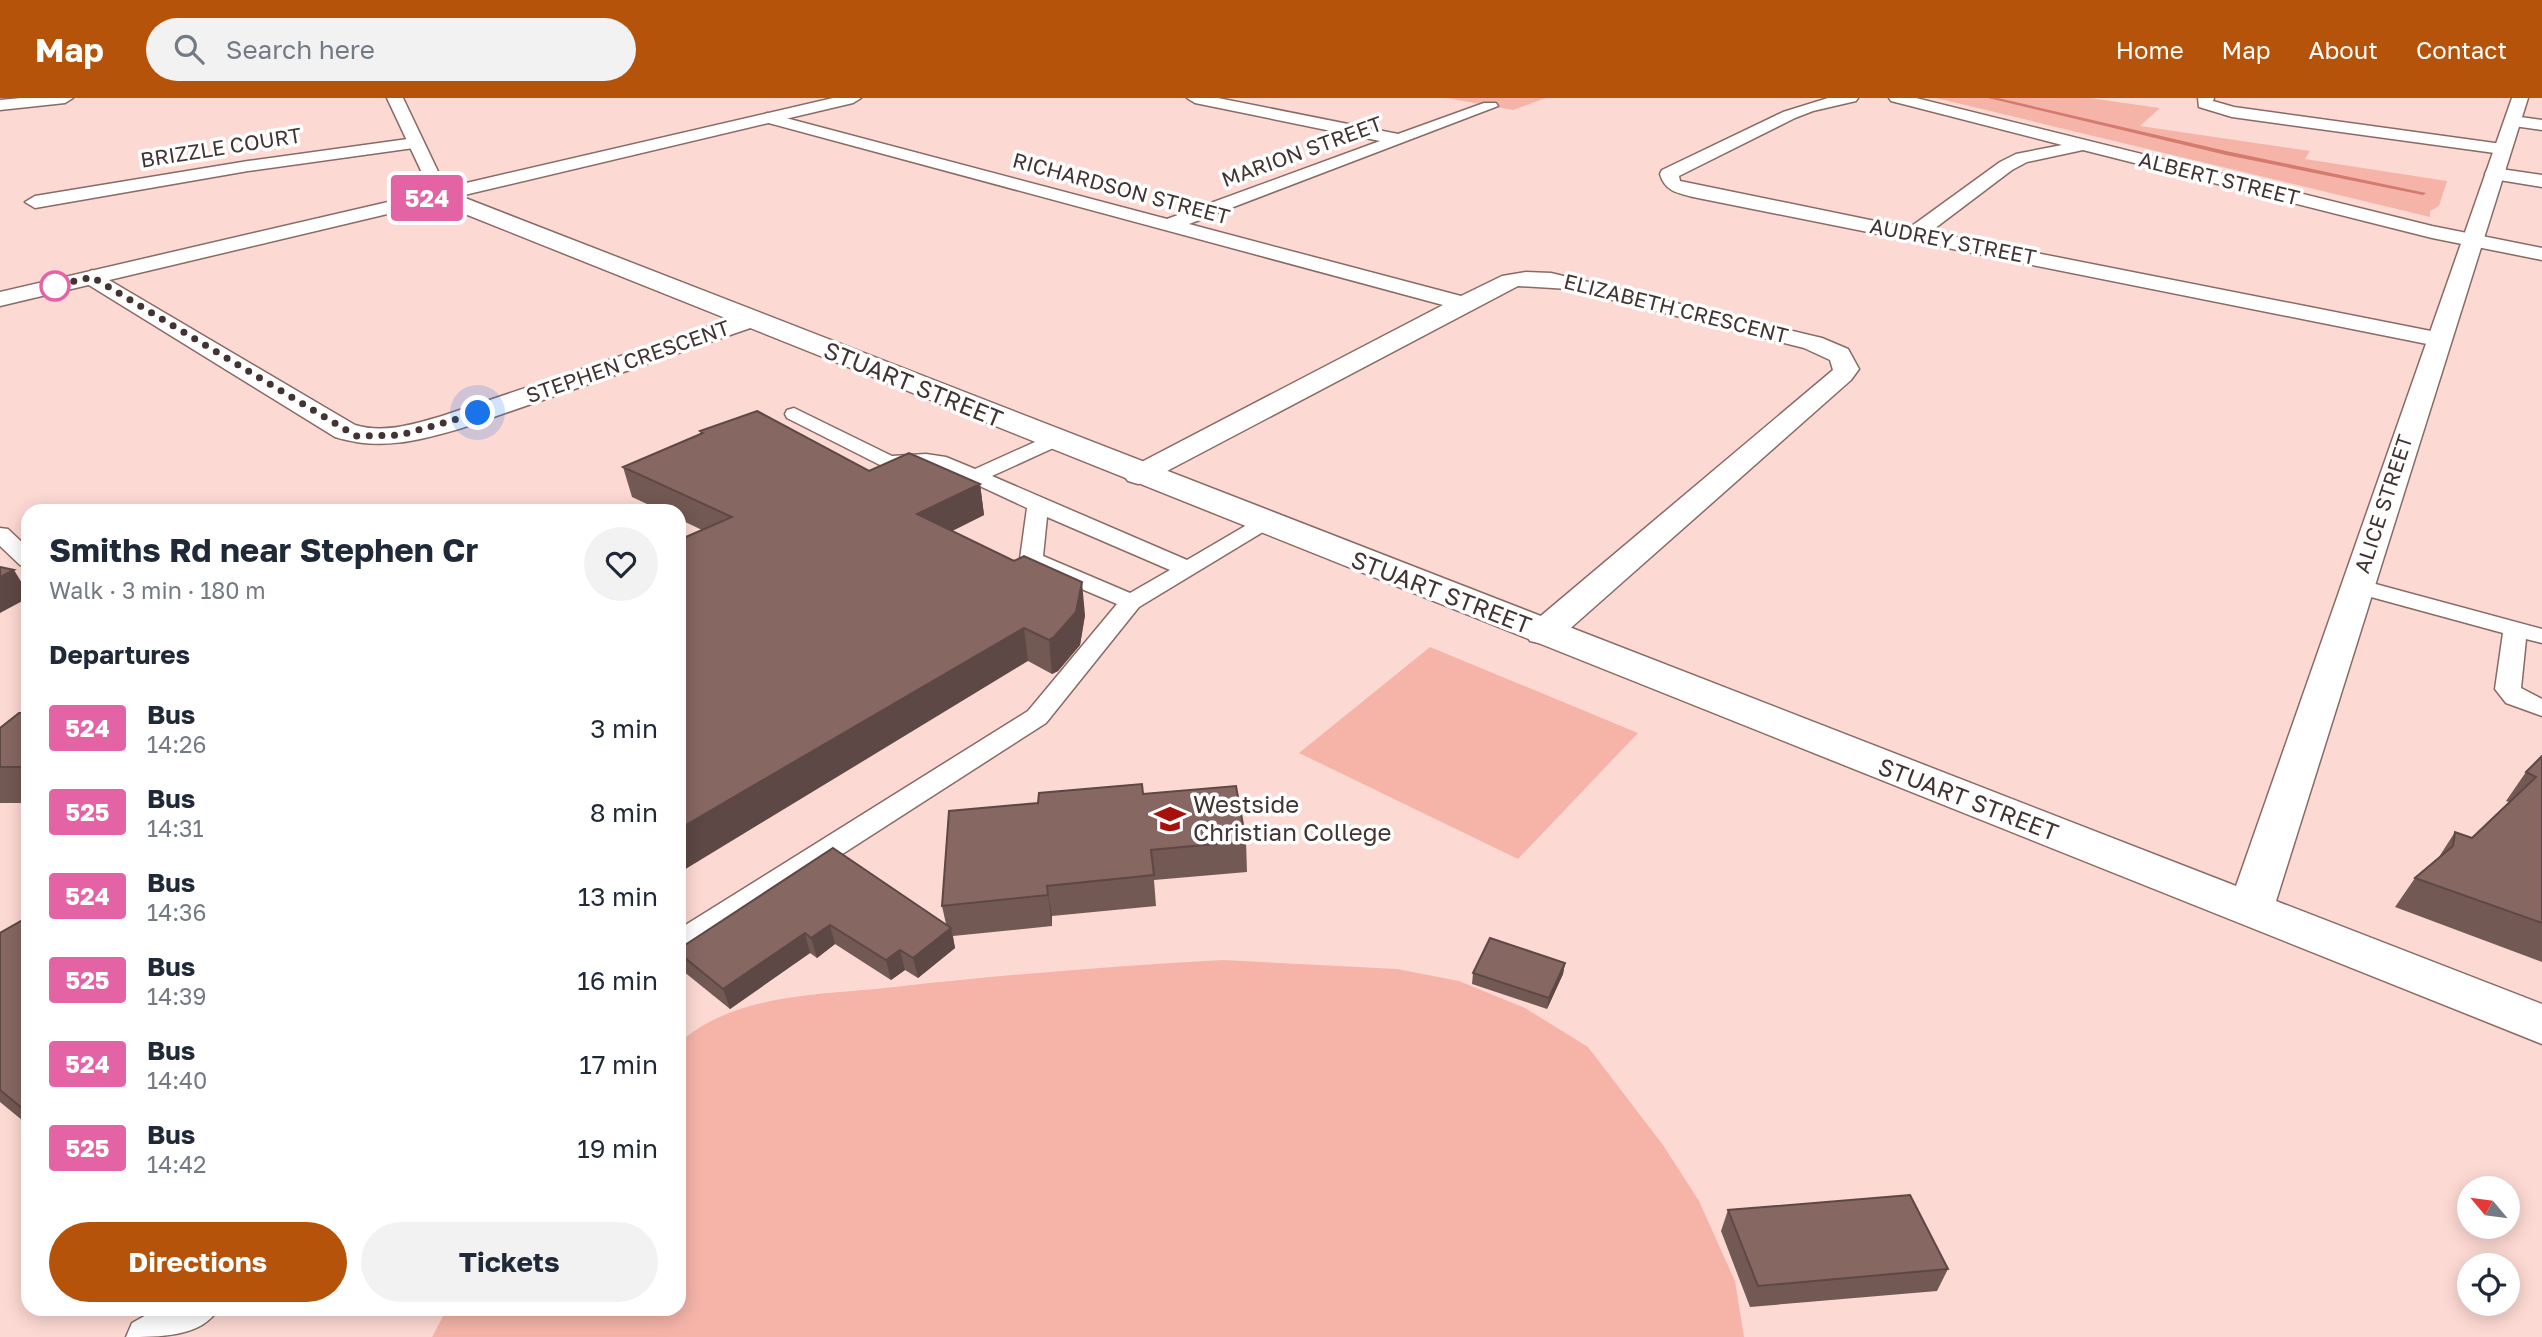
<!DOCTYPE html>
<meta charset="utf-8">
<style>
:root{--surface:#fff;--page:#f2f2f3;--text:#1f2937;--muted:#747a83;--accent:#b45309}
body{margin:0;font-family:"Golos Text",sans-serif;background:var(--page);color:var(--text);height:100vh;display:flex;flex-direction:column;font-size:26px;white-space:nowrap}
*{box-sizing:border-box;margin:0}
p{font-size:23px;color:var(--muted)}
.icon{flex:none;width:38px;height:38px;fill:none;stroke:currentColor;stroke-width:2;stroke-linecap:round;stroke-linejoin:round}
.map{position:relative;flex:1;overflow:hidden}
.drawer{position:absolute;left:21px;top:406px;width:665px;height:812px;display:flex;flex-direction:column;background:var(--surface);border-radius:21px;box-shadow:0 4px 18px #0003}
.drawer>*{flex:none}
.badge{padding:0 14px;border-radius:5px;font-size:24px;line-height:46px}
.needle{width:46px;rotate:299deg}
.controls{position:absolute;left:2457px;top:1078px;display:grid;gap:14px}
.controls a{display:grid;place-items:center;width:63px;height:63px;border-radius:50%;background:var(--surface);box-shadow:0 4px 18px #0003;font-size:35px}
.you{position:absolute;width:35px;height:35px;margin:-18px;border:5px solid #fff;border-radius:50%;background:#1a73e8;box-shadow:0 0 0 10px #1a73e833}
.map>.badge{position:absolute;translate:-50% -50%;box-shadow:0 0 0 4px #fff}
h2{padding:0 28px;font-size:26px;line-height:63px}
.round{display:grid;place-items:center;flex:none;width:74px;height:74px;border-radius:37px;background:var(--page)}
.headline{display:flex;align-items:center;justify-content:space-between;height:119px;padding:0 28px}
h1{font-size:33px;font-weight:700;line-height:52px}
.button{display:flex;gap:14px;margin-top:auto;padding:14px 28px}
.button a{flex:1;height:80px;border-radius:42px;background:var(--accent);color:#fff;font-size:28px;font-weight:700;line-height:80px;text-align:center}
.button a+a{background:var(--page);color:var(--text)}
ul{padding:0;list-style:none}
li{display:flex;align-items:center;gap:21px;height:84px;padding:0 28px}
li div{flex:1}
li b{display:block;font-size:26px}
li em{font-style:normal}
li .badge{min-width:77px;font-weight:700;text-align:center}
header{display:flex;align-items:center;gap:42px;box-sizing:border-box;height:98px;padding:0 35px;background:var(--accent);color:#fff}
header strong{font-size:33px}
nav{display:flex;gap:38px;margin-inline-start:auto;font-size:24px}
.search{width:490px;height:63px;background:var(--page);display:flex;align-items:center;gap:18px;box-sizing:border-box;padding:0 24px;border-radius:38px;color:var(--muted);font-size:26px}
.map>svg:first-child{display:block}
</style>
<header>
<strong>Map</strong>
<div class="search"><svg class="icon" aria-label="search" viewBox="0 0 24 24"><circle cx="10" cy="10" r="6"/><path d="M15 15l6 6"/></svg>Search here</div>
<nav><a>Home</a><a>Map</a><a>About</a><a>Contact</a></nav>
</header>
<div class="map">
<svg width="2542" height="1239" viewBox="0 0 2542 1239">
<rect width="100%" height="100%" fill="#fdd9d3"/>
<path fill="#f6b4a9" d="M1447,0H1546L1513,12Z
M1936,0H2089L2160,10L2140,28L2310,53L2305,61L2447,83L2439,108L2430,113V119Z
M1430,549L1638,635L1518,761L1299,655Z
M1223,862L1397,871L1459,883L1525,910L1588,949L1663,1047L1699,1103L1735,1183L1744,1239H432L447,1211H679V945C736,893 831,897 903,888C1010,876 1116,868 1223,862Z"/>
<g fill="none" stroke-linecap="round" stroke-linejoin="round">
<path fill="#d47a6e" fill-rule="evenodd" d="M1988,0H1998L2226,53L2426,95L2423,97L2226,57Z"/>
<defs>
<path id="lane" d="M794,310L892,358L926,356L946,359L975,371L1046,339H1060L1063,343L1060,347L992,378L1187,462L1257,421L1265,420L1276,426L1139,509L1046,625L690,854L679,858V831L1028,613L1117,506L1023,466L1020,461L1027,410L941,370L882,368L787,320L785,316L787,312ZM1047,419L1170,472L1130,495L1043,458Z
M0,430L8,431L28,450V469L20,467L0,448Z
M2357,481L2542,531V545L2526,541L2521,590L2542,601V618L2506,605L2495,591L2503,535L2349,493L2346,488L2349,483Z
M157,1211H218C202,1239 159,1239 126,1239L132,1225Z"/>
<path id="street" d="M21,0H73L65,5L0,12V2Z
M1187,0H1218L1398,36L1484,5H1496L1498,8L1189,126L1461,198L1502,178L1526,174L1551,175L1822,240L1848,251L1859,271L1851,282L1556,543L1543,546L1530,543L1525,535L1530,527L1833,272L1830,262L1804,250L1569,191L1518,188L1148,383L1138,386L1128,383L1123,377L1128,371L1443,207L761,23L759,20L767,15L1167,121L1380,43L1195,5Z
M1828,0H1858L1856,3L1813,13L1795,20L1679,78L1680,83L1909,130L2000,64L2016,56L2062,47L1891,3L1889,0H1916L2432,128L2542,150V162L2432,140L2083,52L2027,64L2012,72L1930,134L2446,236L2449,241L2446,246L2437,248L1693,99C1677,95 1665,93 1660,76L1662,72L1783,14Z
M2198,0H2214L2213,3L2234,9L2502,46L2511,51L2502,56L2232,19L2199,9Z
M2513,18L2542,22V32L2507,27V19Z
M415,40L421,41L424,45L421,49L248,73L35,110L25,104L35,98L248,63Z
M2494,70L2542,77V89L2487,80L2485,76L2487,72Z
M92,172L355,327C384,336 414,326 442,318L743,217H759L763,222L759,227L462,330C418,343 380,353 335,339L84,184L81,179Z"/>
<path id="secondary" d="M387,0H403L443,84L449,89L833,0H861L853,5L460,98L2236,788L2512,0H2528L2276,803L2542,906V946L450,110L442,103L0,208V194L431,94Z"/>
</defs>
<use href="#lane" stroke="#896a65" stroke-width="3"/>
<use href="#street" stroke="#896a65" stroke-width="3"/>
<use href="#secondary" stroke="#896a65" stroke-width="3"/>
<use href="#lane" fill="#fff" fill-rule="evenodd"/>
<use href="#street" fill="#fff" fill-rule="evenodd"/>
<use href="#secondary" fill="#fff" fill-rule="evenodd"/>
</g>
<path fill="#735954" d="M700,333L869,373L980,386L984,417L952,433L1085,517L1080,547L1058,573L1052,576L1028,563L702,432L679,421V413H662L632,399L623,369L701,336Z
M28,615V705H0V630Z
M2542,658V864L2395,809L2415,780L2437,762L2455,734L2472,740L2509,704L2506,703L2526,674Z
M1143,696L1246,743L1247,774L1154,782L1156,808L1052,818V828L953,838L955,850L918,880L905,872L891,882L835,846L817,860L810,855L730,911L683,873L679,861V851L833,750L946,826L942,808Z
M28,819V1027L0,1004V835Z
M1565,865L1563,876L1547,911L1472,886L1473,875Z
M1728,1112L1948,1171L1937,1193L1750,1209L1721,1133Z"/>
<path fill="#5e4845" d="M980,386L984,417L922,448L917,416Z
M14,472L28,495V500L0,515V479Z
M1082,484L1085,517L1080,547L1058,573L1052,576L1049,542Z
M1024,530L1028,563L679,775V731Z
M1047,788L1052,818V828L1048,797Z
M830,827L835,846L817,860L811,840Z
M951,830L955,850L918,880L913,860Z
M805,835L810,855L730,911L723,891Z
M900,852L905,872L891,882L886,862Z
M1565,865L1563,876L1547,911L1549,900Z"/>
<path fill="#866762" stroke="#5e4845" stroke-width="2" d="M757,313L869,373L909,355L980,386L917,416L1014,463L1024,458L1082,484L1076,514L1054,539L1049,542L1024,530L679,731V442L732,419L623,369L703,335L700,333Z
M0,469L14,472L0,479Z
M19,615H28V669H0V630Z
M2542,658V825L2415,780L2453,748L2455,734L2472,740L2536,679L2526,674Z
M1142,686L1143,696L1236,688L1246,743L1151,752L1154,777L1047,788L1048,797L942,808L949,713L1038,705L1039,695Z
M833,750L951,830L913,860L900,852L886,862L830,827L811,840L805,835L723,891L679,855V851Z
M28,819V1015L0,992V835Z
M1490,840L1565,865L1549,900L1473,875Z
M1910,1097L1948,1171L1758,1188L1728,1112Z"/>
<path fill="#e463a4" stroke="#fff" stroke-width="2" d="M854,0L856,1L0,203V201Z"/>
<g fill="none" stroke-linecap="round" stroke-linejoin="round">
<path stroke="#423432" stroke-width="7" stroke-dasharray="0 12.6" d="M55,188L46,190L92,179L356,338L401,337L478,315"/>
</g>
<defs>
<symbol id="school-bare" viewBox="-9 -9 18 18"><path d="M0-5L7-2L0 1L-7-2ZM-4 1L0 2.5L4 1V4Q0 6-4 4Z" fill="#a6110d" stroke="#fff" stroke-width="2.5" paint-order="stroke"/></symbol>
</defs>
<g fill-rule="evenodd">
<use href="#school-bare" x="1148" y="699" width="44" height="44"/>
</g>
<circle fill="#fff" stroke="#e463a4" stroke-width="3.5" cx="55" cy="188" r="14"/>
<g text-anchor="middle" stroke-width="7" stroke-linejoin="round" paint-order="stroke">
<g font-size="21" fill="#423432" stroke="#fff">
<text transform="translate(221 50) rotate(-9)" y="7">BRIZZLE COURT</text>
<text transform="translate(1302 54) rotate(-20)" y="7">MARION STREET</text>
<text transform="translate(2219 81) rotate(14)" y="7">ALBERT STREET</text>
<text transform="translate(1121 91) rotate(15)" y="7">RICHARDSON STREET</text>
<text transform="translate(1953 144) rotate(11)" y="7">AUDREY STREET</text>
<text transform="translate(1676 211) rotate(14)" y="7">ELIZABETH CRESCENT</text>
<text transform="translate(628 264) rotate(-19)" y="7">STEPHEN CRESCENT</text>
<text transform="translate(2384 406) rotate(-72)" y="7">ALICE STREET</text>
</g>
<g font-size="24" fill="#423432" stroke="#fff">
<text transform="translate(913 287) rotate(22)" y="8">STUART STREET</text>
<text transform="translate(1441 495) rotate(21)" y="8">STUART STREET</text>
<text transform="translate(1968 702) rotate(21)" y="8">STUART STREET</text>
</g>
<g font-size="24" fill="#423432" stroke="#fff" text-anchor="start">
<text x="1193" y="715">Westside<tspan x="1193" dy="28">Christian College</tspan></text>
</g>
</g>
</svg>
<div class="controls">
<a><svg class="needle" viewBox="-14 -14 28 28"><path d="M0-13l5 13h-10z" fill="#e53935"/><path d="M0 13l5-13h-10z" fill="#747a83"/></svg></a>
<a><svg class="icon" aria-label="locate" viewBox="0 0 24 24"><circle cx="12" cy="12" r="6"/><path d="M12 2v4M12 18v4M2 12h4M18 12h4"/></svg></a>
</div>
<div class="you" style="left:478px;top:315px"></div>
<b class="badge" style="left:427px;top:100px;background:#e463a4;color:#fff">524</b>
<section class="drawer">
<div class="headline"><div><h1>Smiths Rd near Stephen Cr</h1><p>Walk · 3 min · 180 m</p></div><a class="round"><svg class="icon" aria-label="heart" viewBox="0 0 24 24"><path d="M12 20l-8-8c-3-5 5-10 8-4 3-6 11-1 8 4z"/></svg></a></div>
<h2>Departures</h2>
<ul>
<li><span class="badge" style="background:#e463a4;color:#fff">524</span><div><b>Bus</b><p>14:26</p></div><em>3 min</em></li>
<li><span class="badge" style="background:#e463a4;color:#fff">525</span><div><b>Bus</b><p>14:31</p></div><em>8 min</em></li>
<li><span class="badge" style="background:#e463a4;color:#fff">524</span><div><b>Bus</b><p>14:36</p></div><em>13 min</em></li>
<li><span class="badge" style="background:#e463a4;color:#fff">525</span><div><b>Bus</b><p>14:39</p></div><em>16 min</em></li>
<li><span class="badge" style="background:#e463a4;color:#fff">524</span><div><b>Bus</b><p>14:40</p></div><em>17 min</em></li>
<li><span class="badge" style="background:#e463a4;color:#fff">525</span><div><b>Bus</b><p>14:42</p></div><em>19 min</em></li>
</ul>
<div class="button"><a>Directions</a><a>Tickets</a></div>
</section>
</div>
